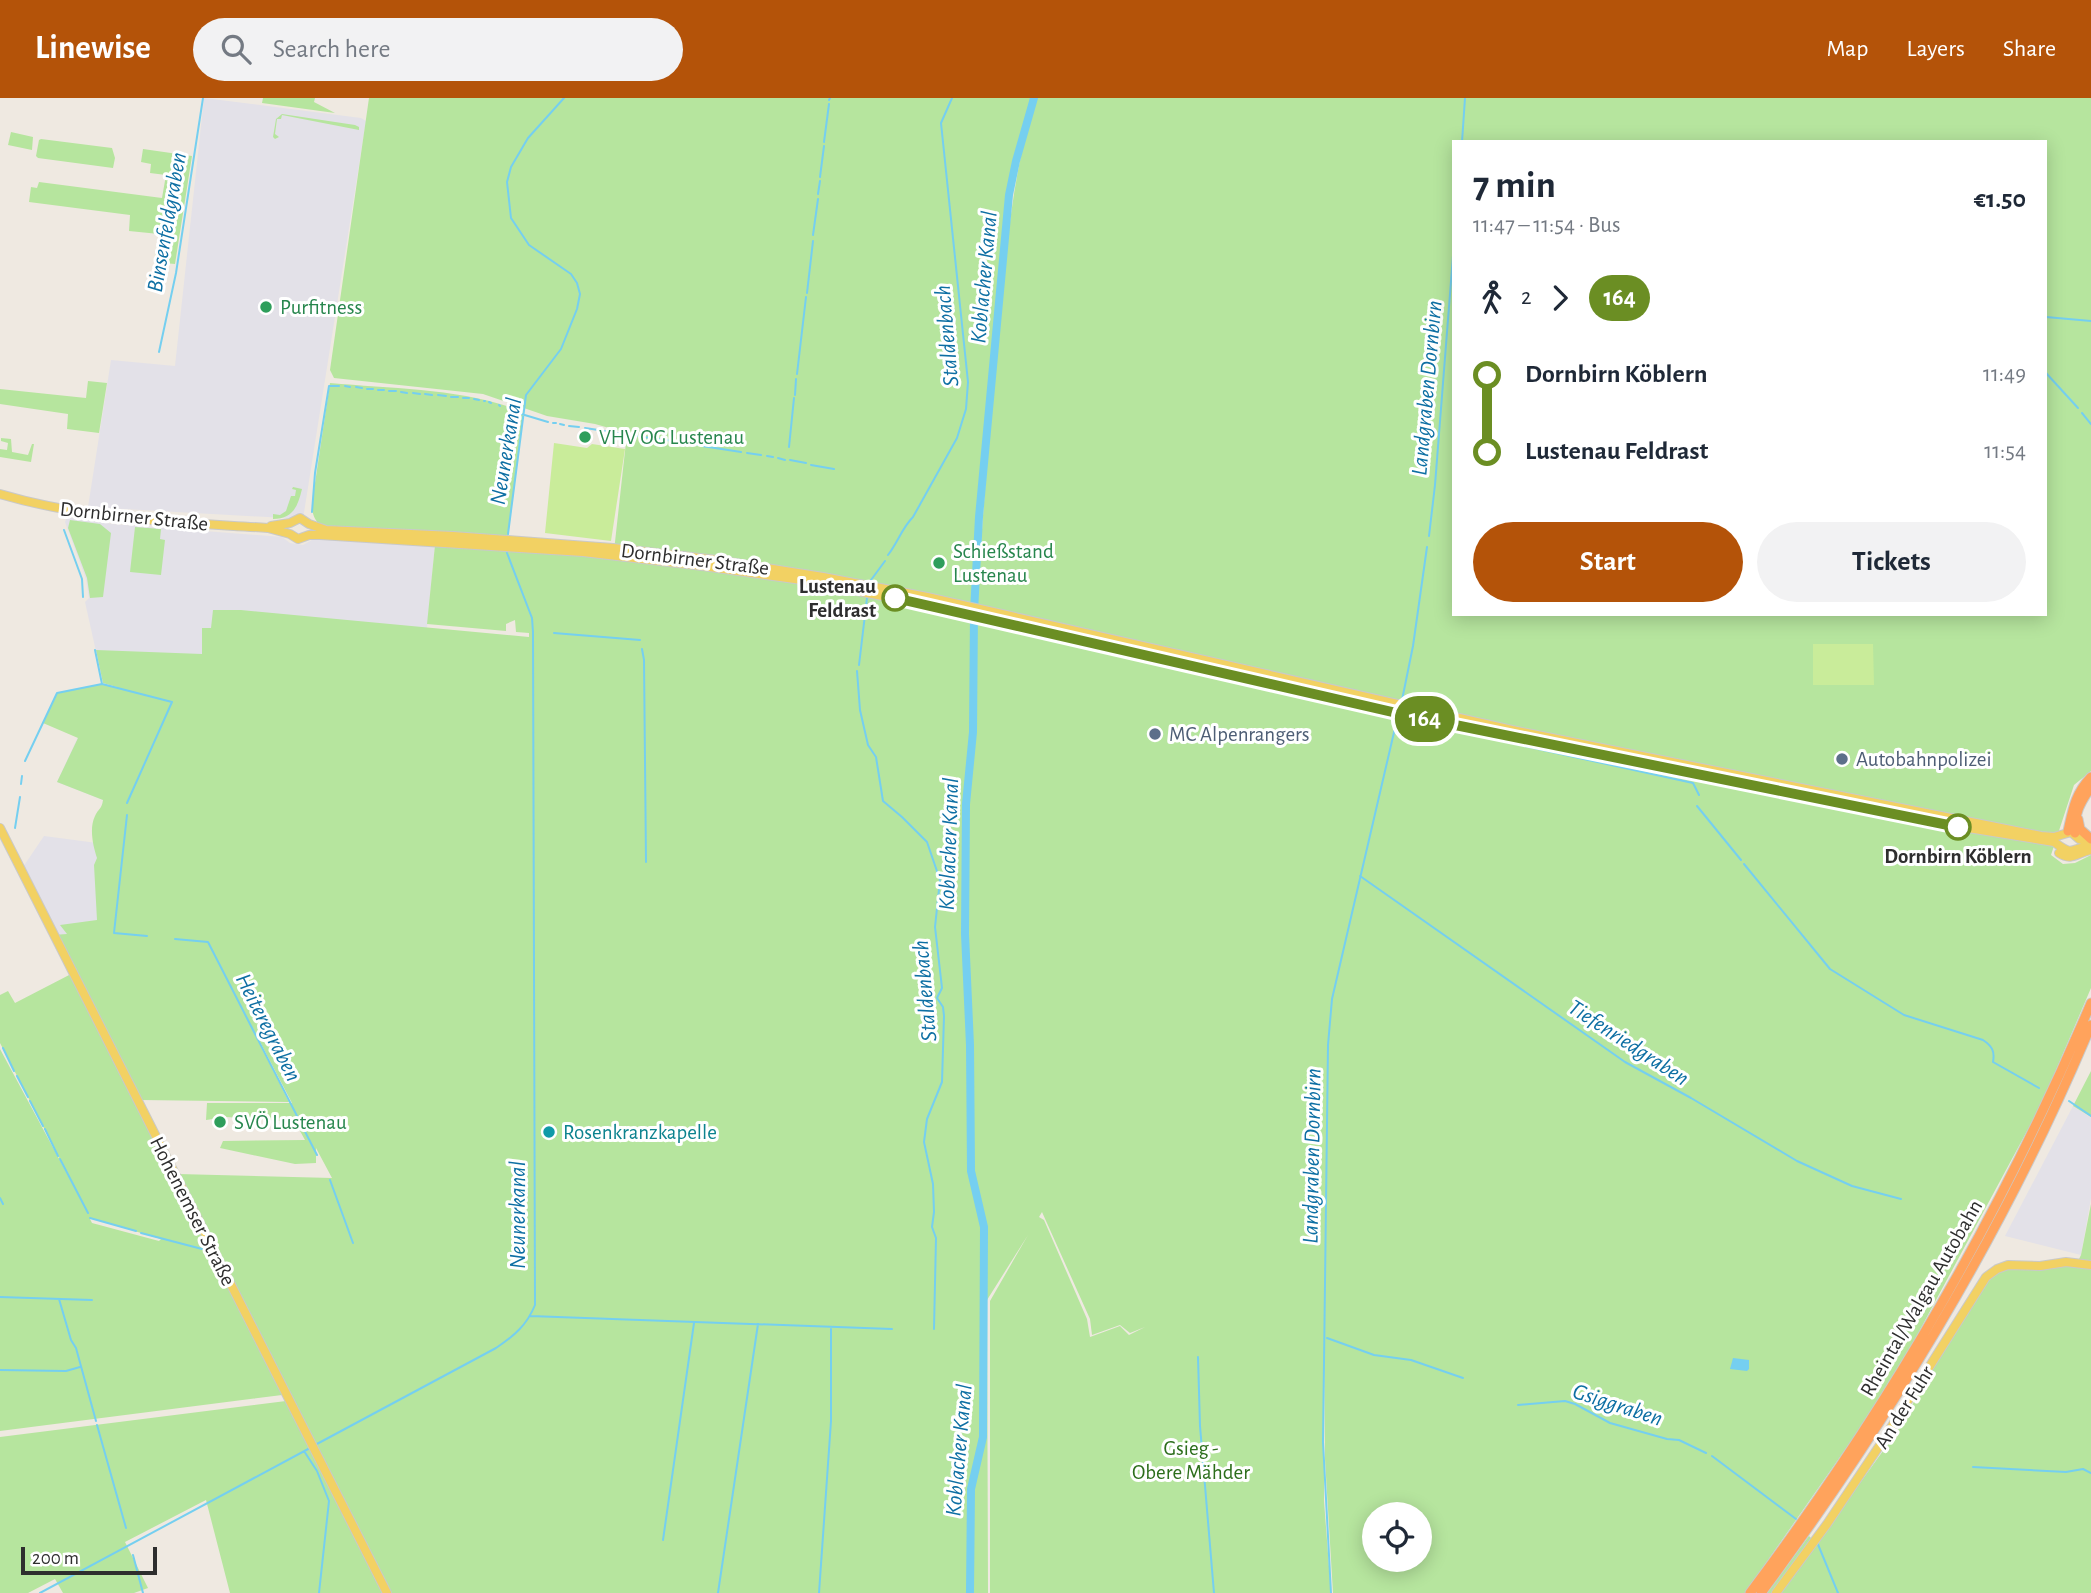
<!DOCTYPE html>
<meta charset="utf-8">
<style>
:root{--surface:#fff;--page:#f2f2f3;--text:#1f2937;--muted:#747a83;--accent:#b45309}
body{margin:0;font-family:"Alegreya Sans",sans-serif;background:var(--page);color:var(--text);height:100vh;display:flex;flex-direction:column;font-size:26px;white-space:nowrap}
*{box-sizing:border-box;margin:0}
p{font-size:23px;color:var(--muted)}
.icon{flex:none;width:38px;height:38px;fill:none;stroke:currentColor;stroke-width:2;stroke-linecap:round;stroke-linejoin:round}
.map{position:relative;flex:1;overflow:hidden}
.side{position:absolute;left:1452px;top:42px;width:595px;height:476px;display:flex;flex-direction:column;background:var(--surface);border-radius:0px;box-shadow:0 4px 18px #0003}
.side>*{flex:none}
.badge{padding:0 14px;border-radius:23px;font-size:24px;line-height:46px}
.controls{position:absolute;left:1362px;top:1404px;display:grid;gap:14px}
.controls a{display:grid;place-items:center;width:70px;height:70px;border-radius:50%;background:var(--surface);box-shadow:0 4px 18px #0003;font-size:35px}
.scale{position:absolute;left:21px;bottom:18px;width:136px;box-sizing:border-box;padding-left:7px;border:4px solid #2e2e2e;border-top:0;font-size:19px;line-height:24px;white-space:nowrap;color:#2e2e2e;-webkit-text-stroke:5px #fff;paint-order:stroke}
.map>.badge{position:absolute;translate:-50% -50%;box-shadow:0 0 0 4px #fff}
.legs{display:flex;align-items:center;gap:10px;height:77px;padding:0 21px;font-size:23px}
.legs p{margin-inline-start:auto}
.headline{display:flex;align-items:center;justify-content:space-between;height:119px;padding:0 21px}
h1{font-size:38px;font-weight:700;line-height:52px}
.primary-button{display:flex;gap:14px;margin-top:auto;padding:14px 21px}
.primary-button a{flex:1;height:80px;border-radius:42px;background:var(--accent);color:#fff;font-size:28px;font-weight:700;line-height:80px;text-align:center}
.primary-button a+a{background:var(--page);color:var(--text)}
ul{padding:0 21px;list-style:none}
li{display:flex;align-items:center;gap:24px;height:77px;font-size:26px}
li i{display:grid;place-items:center;width:10px;height:100%;margin:0 9px;background:currentColor}
li i::after{content:'';width:18px;height:18px;margin:-9px;border:5px solid;border-radius:50%;background:var(--surface)}
li p{margin-inline-start:auto}
li:first-child i{background:linear-gradient(#0000 50%,currentColor 0)}
li:last-child i{background:linear-gradient(currentColor 50%,#0000 0)}
header{display:flex;align-items:center;gap:42px;box-sizing:border-box;height:98px;padding:0 35px;background:var(--accent);color:#fff}
header strong{font-size:33px}
nav{display:flex;gap:38px;margin-inline-start:auto;font-size:24px}
.search{width:490px;height:63px;background:var(--page);display:flex;align-items:center;gap:18px;box-sizing:border-box;padding:0 24px;border-radius:38px;color:var(--muted);font-size:26px}
.map>svg:first-child{display:block}
</style>
<header>
<strong>Linewise</strong>
<div class="search"><svg class="icon" aria-label="search" viewBox="0 0 24 24"><circle cx="10" cy="10" r="6"/><path d="M15 15l6 6"/></svg>Search here</div>
<nav><a>Map</a><a>Layers</a><a>Share</a></nav>
</header>
<div class="map">
<svg width="2091" height="1495" viewBox="0 0 2091 1495">
<rect width="100%" height="100%" fill="#efe9e1"/>
<path fill="#e3e1e8" d="M204,0L361,20L366,23L303,421L88,409L111,262L175,268Z
M67,419L113,426L282,439L290,445L303,447L317,439L435,447L427,530L157,815L68,837H53L21,772L44,738L97,745L103,702L57,684L103,585L85,504L89,500L86,481L65,424Z
M2073,1008L2091,1019V1100L2081,1157L2005,1138Z"/>
<path fill="#b6e59e" fill-rule="evenodd" d="M263,0H315L314,4L335,15L262,5Z
M369,0H1032L1012,68L1005,116L982,355L971,520L976,521C982,422 990,323 1000,224C1007,148 1012,73 1037,0H2091V673L2074,687L2051,757L2063,766L2075,765L2091,757V890L2041,1007L1915,1241L1863,1326L1745,1495H1333L1325,1361L1324,1242V1403L1331,1495H990V1203L1028,1137L987,1202L988,1495H387L178,1076L332,1080L316,1050V1065L295,1066L220,1050L223,1043L305,1042L295,1024L227,1019L206,1022L207,1005H292L249,923L289,1004L141,1002L76,881L108,953L282,1297L0,1333V951L78,1096L0,945V897L8,893L15,905L73,875L53,837L67,836L60,827L97,822L94,767L97,760C93,748 89,730 95,718C98,711 102,711 103,702L57,684L78,640L43,625L57,595L102,586L117,589L103,585L96,552L202,556V530H211L213,512H241L529,539V535L516,534L515,522L506,526V533L427,526L435,447L614,453L627,335L595,326L547,318L483,296L334,280L330,272ZM1454,44H2046V516H1454ZM1042,1114L1090,1221L1092,1237L1120,1227L1130,1235L1145,1229L1129,1237L1120,1228L1090,1239L1087,1221L1044,1122L1039,1119ZM90,1121L91,1120L161,1141L159,1143L92,1125ZM1374,1416H1419V1461H1374Z
M282,16L355,27L359,29V32L282,17L281,21H277L275,36L279,39L275,41L273,39L276,21Z
M11,34L33,39L32,52L8,47Z
M41,41L112,50L115,60L113,70L38,60L36,58L39,42Z
M143,51L192,58L175,166L154,164L159,136L129,133L130,117L29,104L31,89L37,90L39,84L162,100L166,77L150,75L151,66L141,64Z
M88,283L107,285L99,335L67,331L68,316L0,306V291L86,300Z
M330,285C395,291 463,290 524,314L508,439L325,430C314,424 312,416 312,405Z
M1,340L11,341L12,354L28,357L32,346H34L31,364L0,359V351L7,352L8,345L1,343Z
M293,389L302,391C298,408 293,421 273,421V416L280,417L286,413L291,398H295L296,392L292,391Z
M70,422L100,426L111,435L103,499L90,500L87,480L68,430Z
M135,429L161,431L160,441L165,442L161,477L130,474Z
M2091,973V1019L2073,1008Z
M2091,1106V1495H1781L1898,1332L1946,1247L1985,1184L1997,1174L2010,1170L2076,1167L2081,1157Z
M286,1303L382,1495H230L206,1402L125,1444L148,1490L134,1495H63L55,1481L28,1495H0V1339Z
M1809,1438L1811,1440L1775,1491L1771,1495H1767Z"/>
<path fill="#c9ec9a" d="M554,345L587,350L592,346L625,351L611,443L545,435Z
M1813,546H1873L1874,587H1813Z"/>
<path fill="#75cff0" d="M1733,1260L1749,1262V1271L1747,1273L1730,1271Z"/>
<g fill="none" stroke-linecap="round" stroke-linejoin="round">
<path stroke="#75cff0" stroke-width="2" d="M829,2L830,0
M824,44L829,6
M1462,44L1465,0
M820,79L824,48
M818,96L820,83
M813,137L818,101
M807,195L813,143
M2046,219L2091,223
M159,254L176,175L203,0
M2046,275L2078,310
M797,276L806,199
M345,288L350,289
M356,289L362,290
M367,291H373
M378,292H384
M389,293H396
M401,294L407,295
M413,295L420,296
M425,296L432,297
M438,297L446,298
M795,297L796,281
M451,299H458
M463,300H469
M474,301L479,302
M484,303H485
M489,304L491,305
M499,307L500,308
M508,310L511,311
M518,315L548,324
M2082,315L2091,326
M553,325H556
M560,326L564,327
M569,328L579,329
M585,330L605,333
M615,335L637,338
M643,339L674,343
M679,344L687,345
M692,346L697,347
M702,348L741,354
M789,349L794,300
M747,355L761,357
M767,358L773,359
M778,360L785,362
M790,362L806,365
M811,367L834,371
M312,414L315,375L329,288H339
M64,432L82,481L83,499
M508,436L526,297L561,251L577,211L580,196L577,185L571,176L529,147L511,120L507,84L511,69L528,40L564,0
M1429,438L1435,387L1454,145
M888,457C898,444 902,430 913,419L957,340L966,311L968,284L941,25L952,0
M871,482L885,463
M554,535L640,542
M642,551L644,562L646,764
M95,552L102,586L172,604L127,705
M859,567L867,500
M857,573L860,612L868,647L876,659L883,703L902,719L927,744L940,782L935,829L942,890L937,900L943,909L944,918L942,984L927,1021L924,1044L933,1086L934,1114L932,1129L936,1140L934,1231
M1402,602L1413,548L1427,449
M1397,620L1693,685L1699,697
M25,663L57,595L102,586
M21,686L22,678
M1697,708L1741,762
M127,717L114,835L147,838
M15,730L20,699
M1744,766L1830,871L1904,917L1983,942C1992,948 1995,953 1993,964L2039,990
M1360,778L1625,964L1691,1000L1797,1063L1852,1088L1901,1101
M175,841L208,844L317,1057
M3,950L14,973
M17,978L28,999
M30,1003L43,1028
M2069,1003L2091,1018
M45,1031L58,1058
M60,1061L88,1115
M330,1082L353,1145
M0,1100L3,1106
M90,1120L136,1133
M141,1135L202,1151
M0,1199L92,1202
M59,1201L71,1242L76,1250L96,1323
M530,1218L892,1231
M1327,1240L1374,1257L1411,1262L1463,1280
M1198,1259L1200,1328L1214,1495
M0,1272L66,1273L80,1269
M1518,1307L1565,1303L1575,1306L1610,1325L1667,1341L1679,1342L1706,1355
M97,1327L126,1430
M315,1347L496,1250C514,1238 527,1227 535,1207L533,534L532,520L507,455
M304,1353L317,1373L329,1403L319,1495
M1712,1358L1796,1421
M1973,1369L2066,1374L2083,1371L2091,1375
M663,1442L694,1225
M1817,1444L1838,1495
M133,1457L143,1495
M40,1495L310,1350
M718,1495L758,1226
M819,1495L831,1323V1231
M1331,1495L1323,1344L1328,947L1332,901L1395,630"/>
<path stroke="#75cff0" stroke-width="8" d="M970,1495L971,1391L983,1339L984,1129L971,1073L970,947L965,836L966,706L973,634L974,514L979,419L1009,97L1016,63L1034,0"/>
<defs>
<path id="major" d="M0,396C88,422 177,424 268,430L290,436L298,441L309,437H320L583,454L703,468L802,482L928,507L1401,616L1950,727L2054,744C2077,761 2068,748 2091,749
M271,428L290,425L300,420L309,426L326,432L453,438L613,450L717,462L823,479L927,499L1512,632L2041,738L2054,739L2071,734L2079,741L2091,744
M0,730L387,1495
M2059,755C2072,764 2078,754 2091,752
M1776,1495L1827,1426L1880,1347L1986,1179L1997,1171L2008,1167L2040,1168L2066,1164L2091,1167"/>
<path id="highway" d="M2078,721L2080,731L2091,741
M2068,733C2073,711 2075,696 2091,679
M2075,735C2073,717 2081,703 2091,689
M1750,1495C1887,1313 2002,1115 2091,905
M1761,1495C1891,1319 2007,1129 2091,927"/>
</defs>
<use href="#major" stroke="#c9c9c9" stroke-width="10"/>
<use href="#highway" stroke="#c9c9c9" stroke-width="11"/>
<use href="#major" stroke="#f2d163" stroke-width="8"/>
<use href="#highway" stroke="#ffa35c" stroke-width="9"/>
</g>
<g fill="none" stroke-linecap="round" stroke-linejoin="round">
<defs>
<path id="line-1" d="M895,500L1401,616L1958,729"/>
</defs>
<use href="#line-1" stroke="#fff" stroke-width="16"/>
<use href="#line-1" stroke="#6b8e23" stroke-width="10"/>
</g>
<g fill="#2e9e5b" stroke="#fff" stroke-width="2.5">
<circle cx="266" cy="209" r="7"/>
<circle cx="585" cy="339" r="7"/>
<circle cx="939" cy="465" r="7"/>
<circle cx="220" cy="1024" r="7"/>
</g>
<g fill="#fff" stroke="#6b8e23" stroke-width="3.5">
<circle cx="895" cy="500" r="12"/>
<circle cx="1958" cy="729" r="12"/>
</g>
<g fill="#5c6f8a" stroke="#fff" stroke-width="2.5">
<circle cx="1155" cy="636" r="7"/>
<circle cx="1842" cy="661" r="7"/>
</g>
<circle fill="#0f9aa8" stroke="#fff" stroke-width="2.5" cx="549" cy="1034" r="7"/>
<g text-anchor="middle" stroke-width="6" stroke-linejoin="round" paint-order="stroke">
<g font-size="21" fill="#27864d" stroke="#fff" text-anchor="start">
<text x="280" y="216">Purfitness</text>
<text x="599" y="346">VHV OG Lustenau</text>
<text x="953" y="460">Schießstand<tspan x="953" dy="24">Lustenau</tspan></text>
<text x="234" y="1031">SVÖ Lustenau</text>
</g>
<g font-size="21" fill="#2e2e2e" stroke="#fff">
<text transform="translate(134 418) rotate(6)" y="7">Dornbirner Straße</text>
<text transform="translate(695 461) rotate(7)" y="7">Dornbirner Straße</text>
<text transform="translate(193 1113) rotate(63)" y="7">Hohenemser Straße</text>
<text transform="translate(1921 1200) rotate(-60)" y="7">Rheintal/Walgau Autobahn</text>
<text transform="translate(1904 1309) rotate(-58)" y="7">An der Fuhr</text>
</g>
<g font-size="21" font-weight="bold" fill="#2e2e2e" stroke="#fff" text-anchor="end">
<text x="876" y="495">Lustenau<tspan x="876" dy="24">Feldrast</tspan></text>
<text x="1958" y="765" text-anchor="middle">Dornbirn Köblern</text>
</g>
<g font-size="21" fill="#4e5e75" stroke="#fff" text-anchor="start">
<text x="1169" y="643">MC Alpenrangers</text>
<text x="1856" y="668">Autobahnpolizei</text>
</g>
<g font-size="21" fill="#0d838f" stroke="#fff" text-anchor="start">
<text x="563" y="1041">Rosenkranzkapelle</text>
</g>
<g font-size="21" fill="#2c6e1b" stroke="#fff">
<text x="1191" y="1357">Gsieg -<tspan x="1191" dy="24">Obere Mähder</tspan></text>
</g>
<g font-size="23" font-style="italic" fill="#0d6fa3" stroke="#fff">
<text transform="translate(166 124) rotate(-80)" y="8">Binsenfeldgraben</text>
<text transform="translate(983 179) rotate(-85)" y="8">Koblacher Kanal</text>
<text transform="translate(946 238) rotate(-95)" y="8">Staldenbach</text>
<text transform="translate(1426 290) rotate(-85)" y="8">Landgraben Dornbirn</text>
<text transform="translate(505 353) rotate(-81)" y="8">Neunerkanal</text>
<text transform="translate(948 746) rotate(-88)" y="8">Koblacher Kanal</text>
<text transform="translate(924 893) rotate(-95)" y="8">Staldenbach</text>
<text transform="translate(269 929) rotate(63)" y="8">Heiteregraben</text>
<text transform="translate(1629 944) rotate(33)" y="8">Tiefenriedgraben</text>
<text transform="translate(1311 1058) rotate(-89)" y="8">Landgraben Dornbirn</text>
<text transform="translate(517 1117) rotate(-90)" y="8">Neunerkanal</text>
<text transform="translate(1618 1306) rotate(18)" y="8">Gsiggraben</text>
<text transform="translate(958 1352) rotate(-85)" y="8">Koblacher Kanal</text>
</g>
</g>
</svg>
<div class="controls">
<a><svg class="icon" aria-label="locate" viewBox="0 0 24 24"><circle cx="12" cy="12" r="6"/><path d="M12 2v4M12 18v4M2 12h4M18 12h4"/></svg></a>
</div>
<div class="scale">200 m</div>
<b class="badge" style="left:1425px;top:621px;background:#6b8e23;color:#fff">164</b>
<section class="side">
<div class="headline"><div><h1>7 min</h1><p>11:47 – 11:54 · Bus</p></div><b>€1.50</b></div>
<div class="legs"><svg class="icon" aria-label="walk" viewBox="0 0 24 24"><circle cx="13" cy="4" r="2"/><path d="M13 8l-2 6 4 7M11 14l-3 7M7 12l3-4h3l4 4"/></svg>2<svg class="icon" aria-label="forward" viewBox="0 0 24 24"><path d="M9 5l7 7-7 7"/></svg><b class="badge" style="background:#6b8e23;color:#fff">164</b></div>
<ul>
<li><i style="color:#6b8e23"></i><b>Dornbirn Köblern</b><p>11:49</p></li>
<li><i style="color:#6b8e23"></i><b>Lustenau Feldrast</b><p>11:54</p></li>
</ul>
<div class="primary-button"><a>Start</a><a>Tickets</a></div>
</section>
</div>
